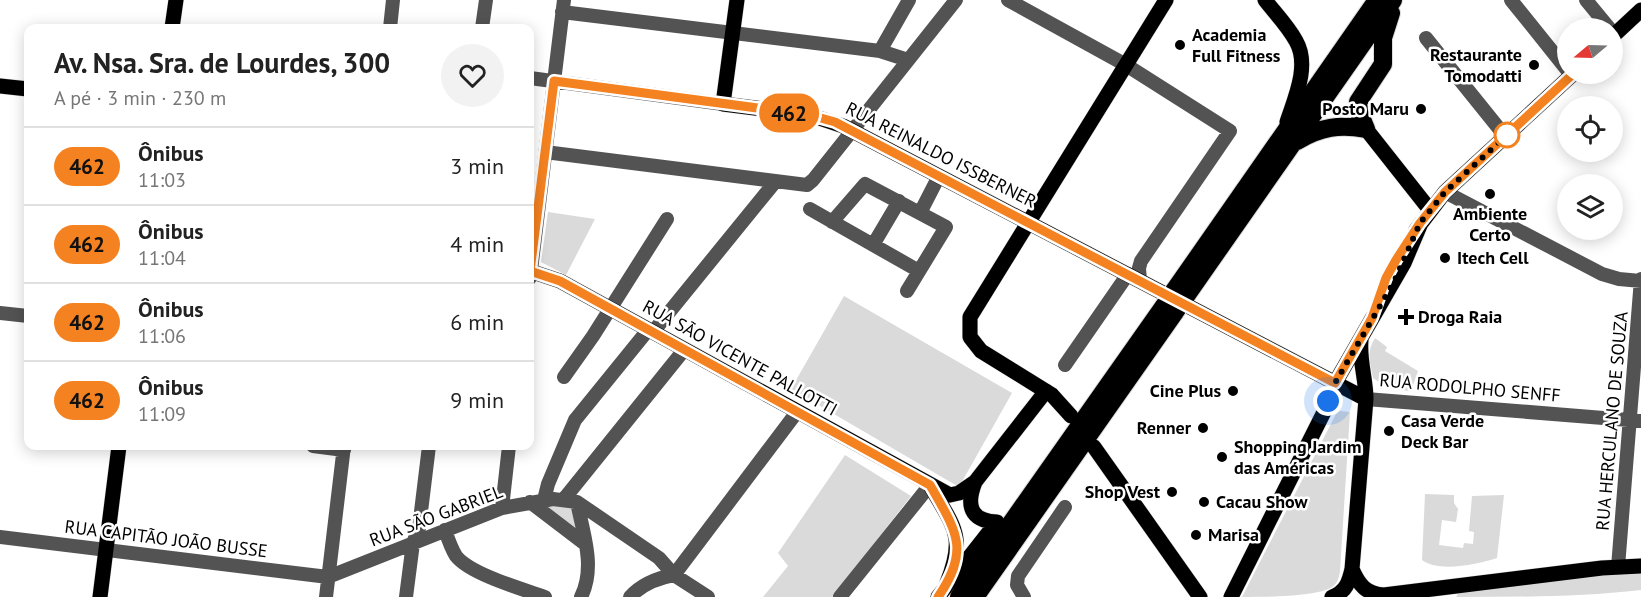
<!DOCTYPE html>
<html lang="pt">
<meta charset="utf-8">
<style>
:root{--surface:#fff;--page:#f2f2f2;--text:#222;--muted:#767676;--line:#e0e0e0}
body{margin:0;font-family:"PT Sans",sans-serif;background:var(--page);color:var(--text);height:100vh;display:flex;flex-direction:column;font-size:22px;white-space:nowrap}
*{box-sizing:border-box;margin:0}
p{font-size:20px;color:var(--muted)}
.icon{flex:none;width:33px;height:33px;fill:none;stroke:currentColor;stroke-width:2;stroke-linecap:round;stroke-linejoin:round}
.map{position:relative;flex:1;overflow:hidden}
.details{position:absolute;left:24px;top:24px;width:510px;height:426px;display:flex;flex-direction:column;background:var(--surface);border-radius:12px;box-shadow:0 3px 15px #0003}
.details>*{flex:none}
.badge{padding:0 12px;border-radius:20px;font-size:21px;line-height:39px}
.needle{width:39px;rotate:251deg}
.fabs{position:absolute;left:1557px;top:18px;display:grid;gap:12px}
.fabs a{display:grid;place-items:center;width:66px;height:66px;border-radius:50%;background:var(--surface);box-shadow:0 3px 15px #0003;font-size:30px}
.you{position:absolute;width:30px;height:30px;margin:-15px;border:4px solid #fff;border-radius:50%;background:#1a73e8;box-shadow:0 0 0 9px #1a73e833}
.map>.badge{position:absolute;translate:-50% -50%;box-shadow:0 0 0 3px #fff}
.round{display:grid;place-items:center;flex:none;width:63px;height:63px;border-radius:32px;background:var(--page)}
.head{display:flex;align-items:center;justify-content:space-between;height:102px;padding:0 30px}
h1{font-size:28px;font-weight:700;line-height:45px}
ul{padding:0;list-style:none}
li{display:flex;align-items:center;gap:18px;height:78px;padding:0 30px;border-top:2px solid var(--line)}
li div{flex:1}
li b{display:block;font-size:22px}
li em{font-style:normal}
li .badge{min-width:66px;font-weight:700;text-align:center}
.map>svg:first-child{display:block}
</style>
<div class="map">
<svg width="1641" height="597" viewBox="0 0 1641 597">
<rect width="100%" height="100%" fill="#fff"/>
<path fill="#dadada" d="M548,212L595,219L566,275L541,262Z
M844,296L1012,393L959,487L791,389Z
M1375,338L1387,347L1385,351L1418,371L1411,391L1389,389L1373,378C1370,361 1366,353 1375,338Z
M1340,411L1350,412L1340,571C1339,577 1338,583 1332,587C1318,597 1261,597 1242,597L1336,414Z
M845,455L911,496L833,597H763L788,566L778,553Z
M1425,494L1454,495V503L1458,509L1456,522L1442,520L1439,545L1463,548L1464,543L1473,544L1474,532L1469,531L1472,496L1504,495L1497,558C1478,564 1439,573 1422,560Z
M543,504H571L577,533Z
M1641,571V590C1580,597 1517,597 1456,597L1459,592Z"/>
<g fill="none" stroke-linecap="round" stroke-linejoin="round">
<defs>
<path id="major" d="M737,0L723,104L810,115L843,126L1366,399
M1265,0C1275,13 1288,26 1296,41C1310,65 1295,98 1287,122
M172,28L176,0
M1612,37L1641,10
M0,86L28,89
M1366,129L1430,210
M1416,230L1445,192L1573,74
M530,271L560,281L950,495L959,493L975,482L1046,391
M1071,416L1052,395L981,351L970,337V317L1166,0
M1094,447L1200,597
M975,482C966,505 970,521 997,522
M930,485C954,528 966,535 947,583
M1352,569C1359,585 1366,594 1384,595L1602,568L1641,566
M100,597L119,446
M938,597L997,522
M1231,597L1324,412L1335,383L1404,263L1421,223
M1332,597C1346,592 1349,582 1352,569L1366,399C1366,379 1359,360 1361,340"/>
<path id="highway" d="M1366,129L1359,112L1358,102L1383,64V38L1391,13
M1297,141C1320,127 1340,124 1366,129
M1174,291L1377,0
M1186,296L1393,0
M959,597L1164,306
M975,597L1175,312"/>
</defs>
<use href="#major" stroke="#dbdbdb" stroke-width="16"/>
<use href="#highway" stroke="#dbdbdb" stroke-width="20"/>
<path stroke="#535353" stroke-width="14" d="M1008,0L1126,65L1230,131L1141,261L1139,268L1140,281
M1511,0L1568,71
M1586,0L1609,28
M562,12L880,51L908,60
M390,28L393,0
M482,28L486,0
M1426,38L1505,136
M880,51L909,0
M530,78L723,104
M545,152L807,185L813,180L956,0
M1445,192L1602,274L1619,279L1641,281
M810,209L919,271
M920,213L939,176
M832,222L865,184L946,227L907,291
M873,245L899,201
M530,278L564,0
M0,313L28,316
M653,332L775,182
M1065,365L1128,274
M564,377L593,336L667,219
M1366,399L1641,421
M313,446L344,450
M564,499L684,350
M544,500L548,484L575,420L648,330
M530,502L585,544
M577,502C583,533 596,567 581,597
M502,508L509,446
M445,530C448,539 451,548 456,556C470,574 522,589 545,597
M0,537L328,577L502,508L553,499L577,502L659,558L674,575L708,597
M1618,567L1641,279
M326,597L344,446
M406,597L413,543L419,528L429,446
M630,597C642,584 657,578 674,575L797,412
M840,597L930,485
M1024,597L1017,585L1018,576L1065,507"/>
<use href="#major" stroke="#000" stroke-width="15"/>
<use href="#highway" stroke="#000" stroke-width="18"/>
<defs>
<path id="highway-bridge" d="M1164,306L1174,291
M1175,312L1186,296"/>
</defs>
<use href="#highway-bridge" stroke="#dbdbdb" stroke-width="20" stroke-linecap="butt"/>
<use href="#highway-bridge" stroke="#000" stroke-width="18"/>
</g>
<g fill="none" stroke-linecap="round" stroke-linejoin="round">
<defs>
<path id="line" d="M938,597C971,549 956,531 930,485L560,281L530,271L554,81L810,115L835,122L1335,383L1372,318L1386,278L1396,260L1420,223L1445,192L1573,74"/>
</defs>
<use href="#line" stroke="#fff" stroke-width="14"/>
<use href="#line" stroke="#f58220" stroke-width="9"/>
<path stroke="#000" stroke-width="6" stroke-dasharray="0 10.8" d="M1328,401L1335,383L1394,282L1420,223L1445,192L1507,135"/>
</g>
<g fill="#000" stroke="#fff" stroke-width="2">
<circle cx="1180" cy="45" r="6"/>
<circle cx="1534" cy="65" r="6"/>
<circle cx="1421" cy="109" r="6"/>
<circle cx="1490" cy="194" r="6"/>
<circle cx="1445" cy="258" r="6"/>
<path d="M1403 308h6v6h6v6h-6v6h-6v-6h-6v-6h6z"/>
<circle cx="1233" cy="391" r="6"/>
<circle cx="1203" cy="428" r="6"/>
<circle cx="1389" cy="431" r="6"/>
<circle cx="1222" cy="457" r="6"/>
<circle cx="1172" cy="492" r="6"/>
<circle cx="1204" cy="502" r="6"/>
<circle cx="1196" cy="535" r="6"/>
</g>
<circle fill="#fff" stroke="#f58220" stroke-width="3" cx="1507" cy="135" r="12"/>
<g text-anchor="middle" stroke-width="5" stroke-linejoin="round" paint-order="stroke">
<g font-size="18" font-weight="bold" fill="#000" stroke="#fff" text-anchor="start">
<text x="1192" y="41">Academia<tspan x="1192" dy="21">Full Fitness</tspan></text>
<text x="1522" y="61" text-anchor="end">Restaurante<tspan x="1522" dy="21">Tomodatti</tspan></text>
<text x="1409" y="115" text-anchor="end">Posto Maru</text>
<text x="1490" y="220" text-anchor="middle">Ambiente<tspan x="1490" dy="21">Certo</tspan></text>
<text x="1457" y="264">Itech Cell</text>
<text x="1418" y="323">Droga Raia</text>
<text x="1221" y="397" text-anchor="end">Cine Plus</text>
<text x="1401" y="427">Casa Verde<tspan x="1401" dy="21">Deck Bar</tspan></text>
<text x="1191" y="434" text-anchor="end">Renner</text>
<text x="1234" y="453">Shopping Jardim<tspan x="1234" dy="21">das Américas</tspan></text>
<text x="1160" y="498" text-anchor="end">Shop Vest</text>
<text x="1216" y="508">Cacau Show</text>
<text x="1208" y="541">Marisa</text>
</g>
<g font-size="18" fill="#000" stroke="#fff">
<text transform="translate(941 155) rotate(27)" y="6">RUA REINALDO ISSBERNER</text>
<text transform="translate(740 358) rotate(29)" y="6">RUA SÃO VICENTE PALLOTTI</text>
<text transform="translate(1470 388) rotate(5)" y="6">RUA RODOLPHO SENFF</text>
<text transform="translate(1612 421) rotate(-85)" y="6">RUA HERCULANO DE SOUZA</text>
<text transform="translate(436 516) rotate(-21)" y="6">RUA SÃO GABRIEL</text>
<text transform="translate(166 539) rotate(7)" y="6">RUA CAPITÃO JOÃO BUSSE</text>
</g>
</g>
</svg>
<div class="fabs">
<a><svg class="needle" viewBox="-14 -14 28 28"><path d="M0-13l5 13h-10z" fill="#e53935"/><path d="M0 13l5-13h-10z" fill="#767676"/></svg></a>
<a><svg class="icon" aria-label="locate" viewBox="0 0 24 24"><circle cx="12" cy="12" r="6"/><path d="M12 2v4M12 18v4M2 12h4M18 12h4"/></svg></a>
<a><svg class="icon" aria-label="layers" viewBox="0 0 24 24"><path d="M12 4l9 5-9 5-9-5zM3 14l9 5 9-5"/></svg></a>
</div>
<div class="you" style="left:1328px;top:401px"></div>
<b class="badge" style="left:789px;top:113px;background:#f58220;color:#111">462</b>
<section class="details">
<div class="head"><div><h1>Av. Nsa. Sra. de Lourdes, 300</h1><p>A pé · 3 min · 230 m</p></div><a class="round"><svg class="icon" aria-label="heart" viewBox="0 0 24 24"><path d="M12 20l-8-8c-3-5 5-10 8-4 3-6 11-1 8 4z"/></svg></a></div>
<ul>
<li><span class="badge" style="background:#f58220;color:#111">462</span><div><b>Ônibus</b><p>11:03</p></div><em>3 min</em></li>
<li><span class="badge" style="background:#f58220;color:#111">462</span><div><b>Ônibus</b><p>11:04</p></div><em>4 min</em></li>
<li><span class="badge" style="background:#f58220;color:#111">462</span><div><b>Ônibus</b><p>11:06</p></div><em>6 min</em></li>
<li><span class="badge" style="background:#f58220;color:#111">462</span><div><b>Ônibus</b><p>11:09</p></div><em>9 min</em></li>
</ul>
</section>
</div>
